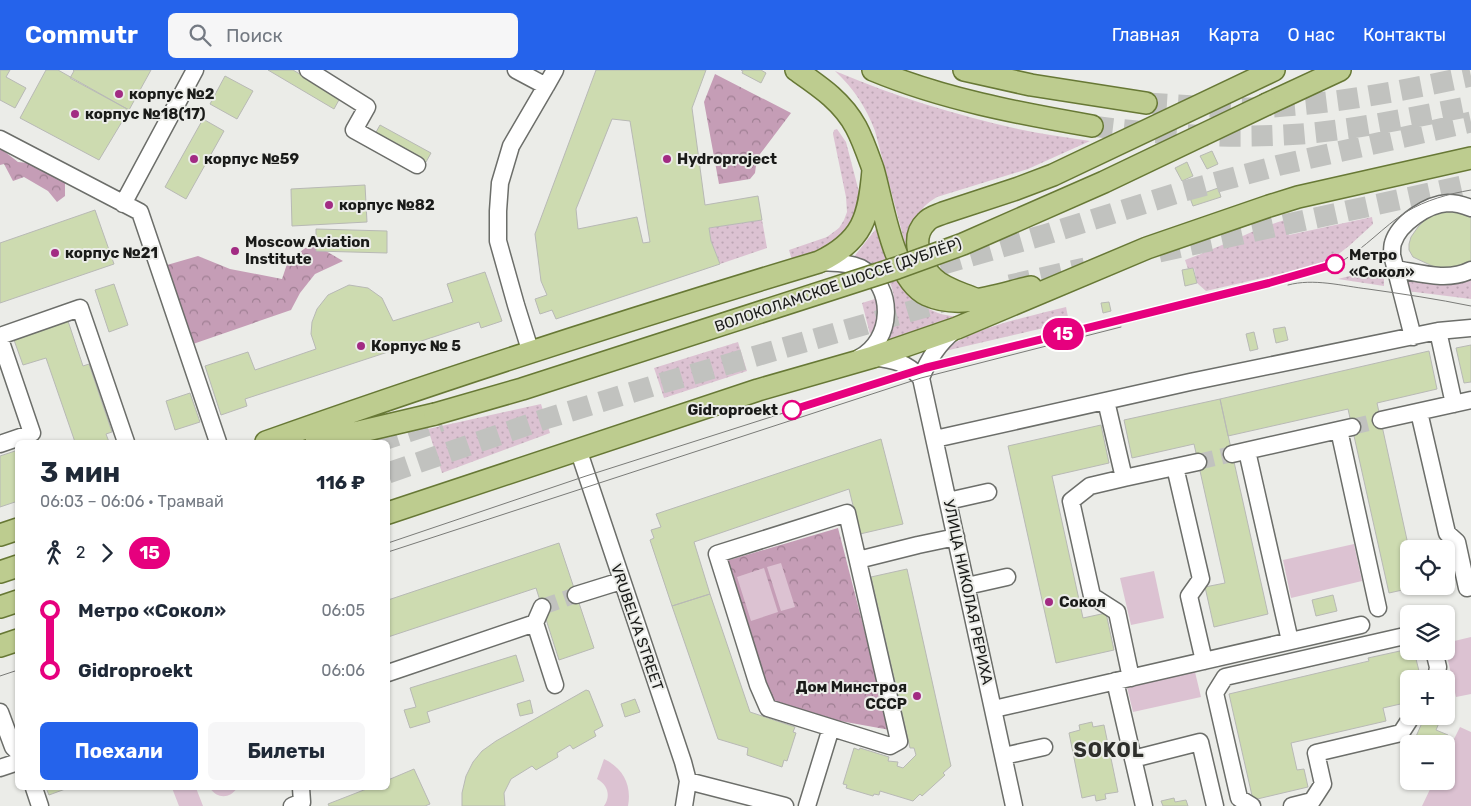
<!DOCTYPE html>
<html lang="ru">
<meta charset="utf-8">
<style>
:root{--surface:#fff;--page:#f6f6f7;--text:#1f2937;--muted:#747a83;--accent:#2563eb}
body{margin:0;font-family:Rubik,sans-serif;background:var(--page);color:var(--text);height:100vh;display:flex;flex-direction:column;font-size:19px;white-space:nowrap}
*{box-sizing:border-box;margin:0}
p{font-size:16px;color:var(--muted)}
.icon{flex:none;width:28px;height:28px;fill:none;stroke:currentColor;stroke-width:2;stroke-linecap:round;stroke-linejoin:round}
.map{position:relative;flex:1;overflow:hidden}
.sheet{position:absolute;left:15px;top:370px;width:375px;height:350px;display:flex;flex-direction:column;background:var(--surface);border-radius:8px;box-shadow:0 1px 4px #0004}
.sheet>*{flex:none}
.badge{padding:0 10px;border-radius:16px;font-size:18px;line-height:32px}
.buttons{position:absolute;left:1400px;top:470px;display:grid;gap:10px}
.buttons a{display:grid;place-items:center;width:55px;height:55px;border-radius:8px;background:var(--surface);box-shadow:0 1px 4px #0004;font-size:25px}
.map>.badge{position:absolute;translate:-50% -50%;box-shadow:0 0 0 2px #fff}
.legs{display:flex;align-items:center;gap:8px;height:55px;padding:0 25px;font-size:16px}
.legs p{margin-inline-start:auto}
.headline{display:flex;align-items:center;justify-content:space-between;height:85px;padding:0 25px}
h1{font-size:28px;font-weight:700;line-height:38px}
.primary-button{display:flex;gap:10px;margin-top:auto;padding:10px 25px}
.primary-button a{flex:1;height:58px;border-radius:8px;background:var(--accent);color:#fff;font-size:20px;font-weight:700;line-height:58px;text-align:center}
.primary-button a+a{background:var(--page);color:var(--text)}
ul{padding:0 25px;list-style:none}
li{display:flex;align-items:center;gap:18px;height:60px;font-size:19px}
li i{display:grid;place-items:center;width:8px;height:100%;margin:0 6px;background:currentColor}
li i::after{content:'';width:12px;height:12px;margin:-6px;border:4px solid;border-radius:50%;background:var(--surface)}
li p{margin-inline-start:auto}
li:first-child i{background:linear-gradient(#0000 50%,currentColor 0)}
li:last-child i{background:linear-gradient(currentColor 50%,#0000 0)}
header{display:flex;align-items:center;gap:30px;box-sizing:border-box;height:70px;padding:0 25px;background:var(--accent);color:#fff}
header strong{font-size:24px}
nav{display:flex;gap:28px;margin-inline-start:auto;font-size:18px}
.search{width:350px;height:45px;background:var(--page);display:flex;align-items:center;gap:12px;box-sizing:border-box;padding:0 18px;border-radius:8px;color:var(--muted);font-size:19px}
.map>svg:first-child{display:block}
</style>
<header>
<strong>Commutr</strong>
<div class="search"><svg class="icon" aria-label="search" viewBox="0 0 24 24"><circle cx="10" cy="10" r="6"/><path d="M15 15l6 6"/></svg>Поиск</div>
<nav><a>Главная</a><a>Карта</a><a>О нас</a><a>Контакты</a></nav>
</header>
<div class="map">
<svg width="1471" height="736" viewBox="0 0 1471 736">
<defs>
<pattern id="grass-dots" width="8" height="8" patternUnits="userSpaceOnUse" patternTransform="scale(1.25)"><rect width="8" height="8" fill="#dcc2d2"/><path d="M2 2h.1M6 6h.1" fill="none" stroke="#bca6b4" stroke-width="1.8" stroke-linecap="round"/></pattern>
<pattern id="forest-crowns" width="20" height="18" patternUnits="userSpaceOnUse" patternTransform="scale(1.25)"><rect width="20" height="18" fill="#c59db6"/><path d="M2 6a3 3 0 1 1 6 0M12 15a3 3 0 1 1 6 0" fill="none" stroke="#9f7f93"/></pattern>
</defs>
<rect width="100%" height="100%" fill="#ebece8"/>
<path fill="url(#grass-dots)" d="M835,1C894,26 955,45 1018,59C1041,64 1066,67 1090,71L1028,99L937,127C915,140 916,151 912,174L906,177L875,61C866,37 854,19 835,1Z
M837,59L846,72L859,122L860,131L856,149L830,178L792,190L789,180L827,167L839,158L844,150L847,142L846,127L833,64L834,60Z
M1372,147L1373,154L1349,176L1332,189L1305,198L1206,221L1197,213L1194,198L1188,199L1185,190C1219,178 1251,160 1285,150L1289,165Z
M762,150L767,178L720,194L711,171L709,158Z
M879,155C891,190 897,228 938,243C946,246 956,246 965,248L889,270C897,245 900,208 872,193C866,190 860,190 853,188Z
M1361,203L1384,206V216L1338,209Z
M1471,207V229L1407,221L1404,208Z
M878,228C880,240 881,256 870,264L862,233Z
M1066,237L1069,252L945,281C966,259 1035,245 1066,237Z
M738,272L747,301L664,328L654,298Z
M541,334L550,363L442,403L428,359Z"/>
<path fill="url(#forest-crowns)" d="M715,4L791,43L757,88L755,103L750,109L719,114L704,32Z
M0,78L18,92L28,93L65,112V126L57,132L48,121L24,107L13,111L4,94L0,95Z
M312,173L343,191L315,204L300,223L291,240L193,274L167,195L198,186L230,199L282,209L288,191Z
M838,458L890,660L785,641L771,630L726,491Z"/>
<path fill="#dcc2d2" d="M1354,474L1362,511L1291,528L1283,490Z
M781,493L795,537L781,541L767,497Z
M764,498L778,542L751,551L737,507Z
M1154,501L1164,548L1131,555L1120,508Z
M1471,567V624L1456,627L1446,581V573Z
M1195,602L1201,627L1133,642L1127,617Z
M1460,657L1471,662V736H1422L1434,711H1446V685Z
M604,689C623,698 632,715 628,736H604C611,726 608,715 597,709Z
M172,718H196L203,736H179Z
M210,718H237C230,729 217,729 210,718Z"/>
<path fill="#cddbb0" stroke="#b8b9b5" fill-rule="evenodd" d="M0,0H10L6,7L26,18L15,38L0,30Z
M46,0H58L129,40L99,90L20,48Z
M73,0H151L129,40L70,8L74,1Z
M268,0H293L340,28L334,39Z
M596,0H706L692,38L705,135L758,126L762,150L709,158L711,171L720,194L556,249L552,240L540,244L535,229L547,225L541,211L535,164ZM612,49L630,51L650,172L643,173L637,147L578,159L576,139Z
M741,0H761L766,3L761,13L742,3L743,1Z
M225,6L253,21L237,49L210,34Z
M203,49L224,61L186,129L165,117Z
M380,55L431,83L426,92L375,64Z
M1212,81L1218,94L1207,99L1200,86Z
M1187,92L1193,106L1182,111L1175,98Z
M365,115L367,152L292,156L291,119Z
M1218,118L1221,127L1193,136L1190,128Z
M1449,139L1468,146L1471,148V192L1465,197L1441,200L1413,187L1409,180V174L1411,167L1418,157L1430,145Z
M95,140L114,194L0,233V173Z
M316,159L387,161V183L316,181Z
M1193,198L1197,213L1185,216L1182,200Z
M485,202L502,251L481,258L479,252L245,329L247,336L221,345L205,296L248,282L255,300L316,279L311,264L312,252L317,239L328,225L349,215L368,218L382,228L393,251L453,232L447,214Z
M114,214L128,255L109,262L95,220Z
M1109,232L1111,241L1103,243L1101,233Z
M68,251L83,296L89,294L112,362L106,364L109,372H75L46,288L23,295L14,270Z
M1285,257L1288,270L1276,273L1273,259Z
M1254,262L1258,279L1250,281L1246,264Z
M1471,275V312L1464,313L1456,278Z
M1429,281L1437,319L1377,333L1409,479V516H1420L1389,523L1348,339L1228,366L1220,329Z
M190,323L200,352L175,360L166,331Z
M1220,329L1268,544L1214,557L1205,517L1225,513L1194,374L1132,388L1124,350Z
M1101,355L1109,393L1052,406L1083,548L1106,543L1114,580L1056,593L1008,376Z
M881,369L903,454L860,464L849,419L694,472L710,524L672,536L650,470L654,468L651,460L661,457L656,444Z
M18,380V431L0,437V386Z
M559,473L594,578L559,590L536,518L388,567V530Z
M907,499L951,696L943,703L945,705L922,726L920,724L913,731L880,721L879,725L874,724L873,726L846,718L847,715L843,714L854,678L859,680L860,678L889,687L888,691L898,692L897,696L903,698L916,685L914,678H910L871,507Z
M710,524L750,642L795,657L793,662L796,663L787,691L784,690L782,697L747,685L748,678L718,669L672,536Z
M1333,525L1337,541L1316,546L1312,530Z
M1409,579V581H1414L1420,605L1414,606V609H1409V617H1406L1409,632L1383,638L1386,651L1291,673L1297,700L1304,699L1308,717L1253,730L1229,624L1369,591L1368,588Z
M516,585L524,611L427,642L430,652L410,658L404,640L416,637L410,618Z
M586,620L589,621L603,656L594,661L596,666L573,679L570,675L557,683L558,687L536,700L532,696L511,709L504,723L505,736H462V723L466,706L473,692L482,681L496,671Z
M635,629L640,642L625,647L621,634Z
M530,630L533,643L520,646L517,634Z
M1425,646L1439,653L1436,660L1448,665L1444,674H1421L1414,671Z
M1092,652L1093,657L1104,655L1118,722L1105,724L1106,729L1096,731L1095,725L1082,728L1069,663L1080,660L1079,655Z
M414,699L430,734L425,736H329L328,734L369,718H388V710Z
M46,718H68L49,725Z
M1174,728L1175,732L1186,730L1188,736H1163L1161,731Z"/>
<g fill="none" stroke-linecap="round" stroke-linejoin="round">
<path stroke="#c1c2bf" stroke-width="16" stroke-dasharray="16 8" stroke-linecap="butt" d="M1352,357L1381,350
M1198,392L1232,384
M542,537L576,525"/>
<path stroke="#c1c2bf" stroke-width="21" stroke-dasharray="21 11" stroke-linecap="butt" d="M1146,33C1180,35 1214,38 1249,38C1324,36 1398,22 1471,6
M1092,56C1161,65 1232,69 1301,64C1359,59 1415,47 1471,36
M1159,182L1471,114
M909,204L1047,164L1184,121L1280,95L1471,52
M1010,215L1085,198
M377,372L441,351
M388,403L545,349L659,314L953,229"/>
<defs>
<path id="minor" d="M308,0L367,37L354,60L417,95
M516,0L546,16L555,0
M0,69L140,142L218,372
M123,134L195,0
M819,192C833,193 848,192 861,198C896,216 893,271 859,288
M1396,199C1420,203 1448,212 1471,200
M1438,261L1454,334
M0,266L80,238L126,372
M1413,267L1392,185C1392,181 1392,176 1393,173C1399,153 1428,134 1448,133C1456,133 1463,135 1471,138
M0,269L32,363L0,374
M531,283L516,235L498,171V141L500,113L511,76L546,16
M873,287C894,290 906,292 921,308L1014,736
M921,308C928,290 939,273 954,261
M1106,331L1124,408L1090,416L1071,431L1092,526L1117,542L1131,608
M1419,342L1447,463L1457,472L1467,518L1471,517
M1381,350L1471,330
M1339,360L1378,538
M935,369L1190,312L1438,261L1471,258
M578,379L683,692L688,711L684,736
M1247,381L1290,571
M1232,384L1352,357
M1175,397L1201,509L1189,526L1204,591
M1124,408L1198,392
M948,431L988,422
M847,443L899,671L890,676L768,638L758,615L717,484Z
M858,490L918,475L956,467
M967,516L1007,507
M576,525L621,511
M535,553L555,615
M1434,581L1438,597L1436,609
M388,603L535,553L542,537
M1115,611L1144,736
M994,639L1361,555
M0,642L13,677L18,682
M1004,686L1044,677
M1133,689L1200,672L1215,736
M0,698L18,692
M688,711L785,736
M34,718L40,736
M292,736L302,732L301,718
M807,736L831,658
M1252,736L1239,728L1215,623L1225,607L1409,565
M1292,736L1312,731L1323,714L1316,683L1401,663L1412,646"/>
<path id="major" d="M796,0C819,16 842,31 856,57C863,70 868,85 873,99C883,133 893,209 927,225C960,240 999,224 1031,217
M873,0C943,29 1017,43 1092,56
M964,0L1031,15L1146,33
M1267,34L1340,0
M975,229C961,223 944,219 933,208C920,195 910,167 926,152C930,147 936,146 943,143L1016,119L1053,105L1274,0
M266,372C448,307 633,248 819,192C863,171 869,147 873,100
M316,372L435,344
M388,443L758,320L873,287L957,258L1147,178L1269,136L1298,127L1471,88
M0,465L18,459
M0,502L18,496
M0,537L18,531
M0,576L18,570"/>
</defs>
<use href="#minor" stroke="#6c6e6a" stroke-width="19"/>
<use href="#major" stroke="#677835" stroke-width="24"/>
<use href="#minor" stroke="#fff" stroke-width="16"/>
<use href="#major" stroke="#bdcc8f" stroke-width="21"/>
<path stroke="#7a7b78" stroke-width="1" d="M1288,215C1314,208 1342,216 1368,219C1403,224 1437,229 1471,236
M388,473L586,406L915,301L1269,213C1293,207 1320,202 1342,191C1365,178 1383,157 1406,142C1426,130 1448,124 1471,120
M388,482L921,308L1121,257
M0,606L18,600"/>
<defs>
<path id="major-bridge" d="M435,344L522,319L897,198L963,174L1104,112L1267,34"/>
</defs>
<use href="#major-bridge" stroke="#677835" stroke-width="24" stroke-linecap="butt"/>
<use href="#major-bridge" stroke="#bdcc8f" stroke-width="21"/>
</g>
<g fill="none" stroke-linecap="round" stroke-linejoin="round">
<defs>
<path id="line-1" d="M792,340L925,298L1269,213L1335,194"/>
</defs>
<use href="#line-1" stroke="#fff" stroke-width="11"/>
<use href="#line-1" stroke="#e6007e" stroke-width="8"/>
</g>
<g fill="#a22b83" stroke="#ebece8" stroke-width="2">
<circle cx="119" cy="24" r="5"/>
<circle cx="75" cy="44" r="5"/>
<circle cx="194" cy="89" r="5"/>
<circle cx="667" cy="89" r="5"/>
<circle cx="329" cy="135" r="5"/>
<circle cx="235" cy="181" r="5"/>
<circle cx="55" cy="183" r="5"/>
<circle cx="361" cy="276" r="5"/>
<circle cx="1049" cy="532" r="5"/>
<circle cx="917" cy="626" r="5"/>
</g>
<g fill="#fff" stroke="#e6007e" stroke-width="2.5">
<circle cx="1335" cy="194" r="9"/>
<circle cx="792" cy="340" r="9"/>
</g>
<g text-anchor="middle" stroke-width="4" stroke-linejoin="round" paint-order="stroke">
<g font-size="15" font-weight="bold" fill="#1a1b19" stroke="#ebece8" text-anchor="start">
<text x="129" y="29">корпус №2</text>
<text x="85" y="49">корпус №18(17)</text>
<text x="204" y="94">корпус №59</text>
<text x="677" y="94">Hydroproject</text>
<text x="339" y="140">корпус №82</text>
<text x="245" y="177">Moscow Aviation<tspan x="245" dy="17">Institute</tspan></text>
<text x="65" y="188">корпус №21</text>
<text x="371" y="281">Корпус № 5</text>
<text x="1059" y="537">Сокол</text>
<text x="907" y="622" text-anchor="end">Дом Минстроя<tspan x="907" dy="17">СССР</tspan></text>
</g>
<g font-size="15" font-weight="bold" fill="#1a1b19" stroke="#ebece8" text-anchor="start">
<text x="1349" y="190">Метро<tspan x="1349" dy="17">«Сокол»</tspan></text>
<text x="778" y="345" text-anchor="end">Gidroproekt</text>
</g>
<g font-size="15" fill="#1a1b19" stroke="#ebece8">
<text transform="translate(838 215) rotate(-19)" y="5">ВОЛОКОЛАМСКОЕ ШОССЕ (ДУБЛЁР)</text>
<text transform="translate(968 522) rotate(78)" y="5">УЛИЦА НИКОЛАЯ РЕРИХА</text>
<text transform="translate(637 557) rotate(71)" y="5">VRUBELYA STREET</text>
</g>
<g font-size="20" font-weight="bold" letter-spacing="1" fill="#2e2f2b" stroke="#ebece8">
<text x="1109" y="687">SOKOL</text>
</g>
</g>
</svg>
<div class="buttons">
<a><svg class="icon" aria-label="locate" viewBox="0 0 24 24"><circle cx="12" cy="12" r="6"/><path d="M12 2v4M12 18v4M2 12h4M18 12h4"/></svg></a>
<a><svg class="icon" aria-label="layers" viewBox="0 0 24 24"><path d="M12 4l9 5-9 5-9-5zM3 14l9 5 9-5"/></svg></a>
<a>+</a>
<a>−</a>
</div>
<b class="badge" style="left:1063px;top:264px;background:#e6007e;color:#fff">15</b>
<section class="sheet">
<div class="headline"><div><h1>3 мин</h1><p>06:03 – 06:06 · Трамвай</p></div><b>116 ₽</b></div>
<div class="legs"><svg class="icon" aria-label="walk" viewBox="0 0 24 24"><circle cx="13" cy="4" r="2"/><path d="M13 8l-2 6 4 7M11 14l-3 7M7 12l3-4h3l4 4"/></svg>2<svg class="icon" aria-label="forward" viewBox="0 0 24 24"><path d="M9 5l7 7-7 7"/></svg><b class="badge" style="background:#e6007e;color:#fff">15</b></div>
<ul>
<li><i style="color:#e6007e"></i><b>Метро «Сокол»</b><p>06:05</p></li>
<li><i style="color:#e6007e"></i><b>Gidroproekt</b><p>06:06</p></li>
</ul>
<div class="primary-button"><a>Поехали</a><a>Билеты</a></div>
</section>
</div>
